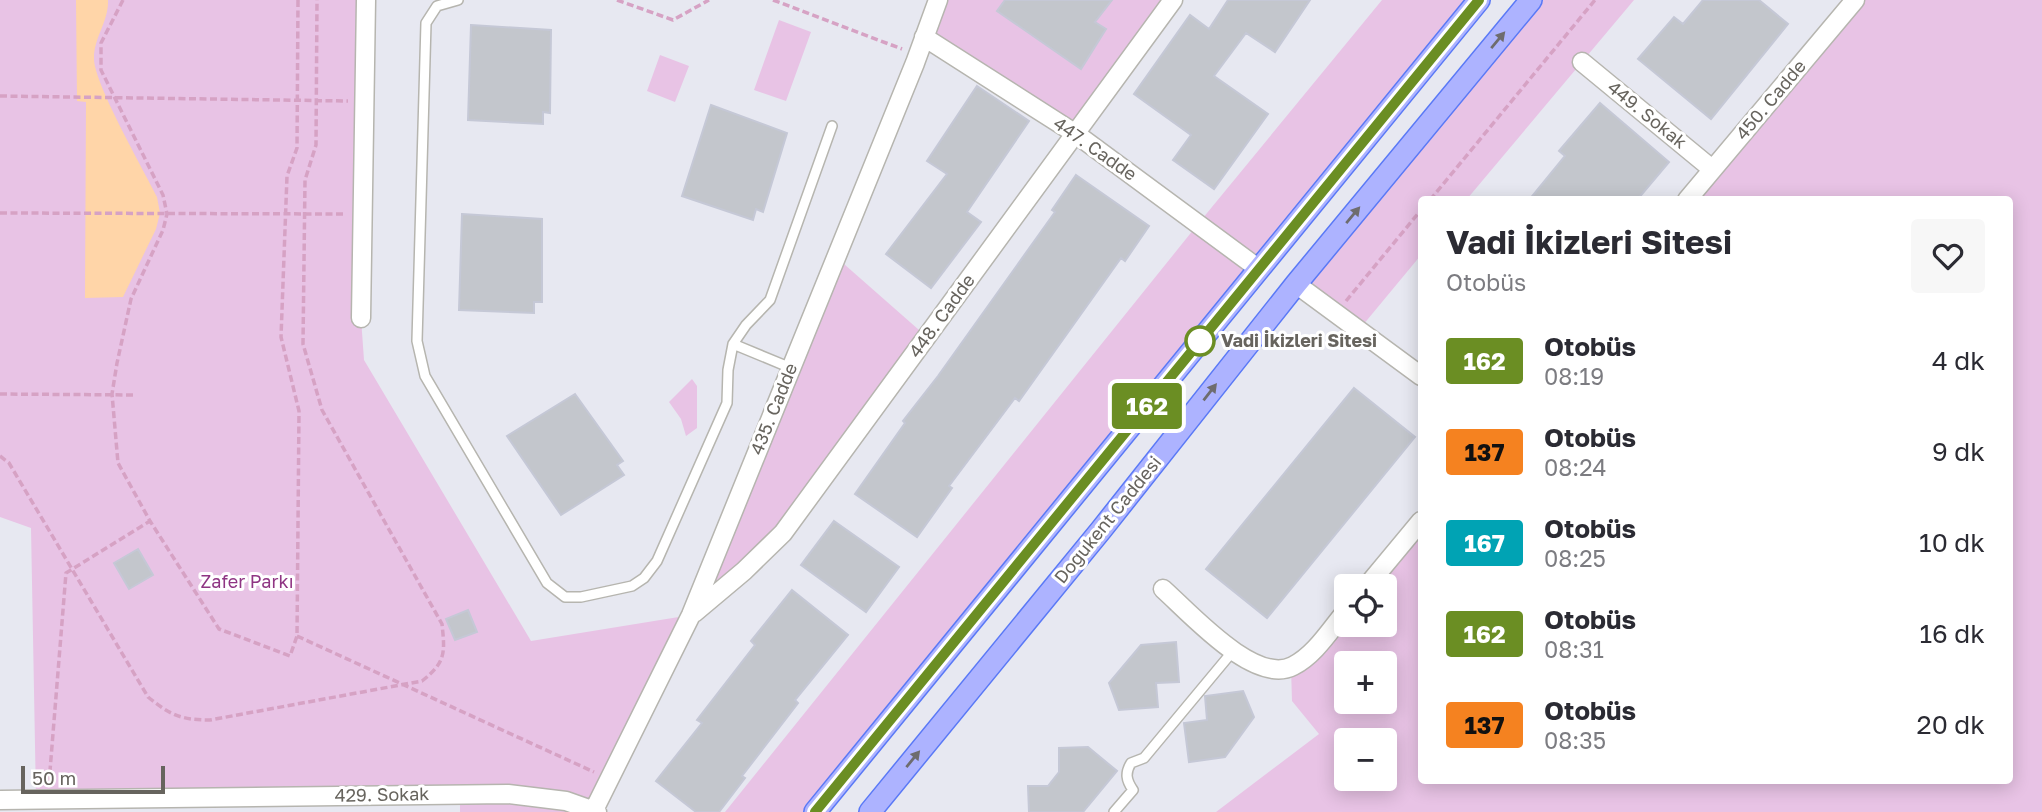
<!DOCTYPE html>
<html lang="tr">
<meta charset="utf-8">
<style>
:root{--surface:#fff;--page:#f7f7f7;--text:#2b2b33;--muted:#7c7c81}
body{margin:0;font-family:"Golos Text",sans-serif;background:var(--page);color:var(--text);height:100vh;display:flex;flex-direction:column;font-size:26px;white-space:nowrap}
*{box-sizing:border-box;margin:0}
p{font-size:23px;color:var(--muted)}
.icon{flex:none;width:38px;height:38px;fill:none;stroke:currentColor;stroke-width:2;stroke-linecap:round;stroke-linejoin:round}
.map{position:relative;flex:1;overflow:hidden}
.drawer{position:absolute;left:1418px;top:196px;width:595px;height:588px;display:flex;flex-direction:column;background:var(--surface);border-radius:7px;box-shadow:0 4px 18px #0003}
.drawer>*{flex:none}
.badge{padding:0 14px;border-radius:5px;font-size:24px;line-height:46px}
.controls{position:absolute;left:1334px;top:574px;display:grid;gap:14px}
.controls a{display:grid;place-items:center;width:63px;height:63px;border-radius:7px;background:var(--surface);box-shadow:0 4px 18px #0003;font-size:35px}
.scale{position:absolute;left:21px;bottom:18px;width:144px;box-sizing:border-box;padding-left:7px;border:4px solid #67645e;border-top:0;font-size:19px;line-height:24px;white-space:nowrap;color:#67645e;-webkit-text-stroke:5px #fff;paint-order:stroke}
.map>.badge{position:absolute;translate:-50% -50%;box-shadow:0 0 0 4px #fff}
.round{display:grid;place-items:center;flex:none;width:74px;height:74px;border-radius:7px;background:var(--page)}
.overview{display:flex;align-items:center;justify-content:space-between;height:119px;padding:0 28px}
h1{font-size:33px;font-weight:700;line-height:52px}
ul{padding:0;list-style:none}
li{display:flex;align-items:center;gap:21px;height:91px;padding:0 28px}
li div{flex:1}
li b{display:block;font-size:26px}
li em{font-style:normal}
li .badge{min-width:77px;font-weight:700;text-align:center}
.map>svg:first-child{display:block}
</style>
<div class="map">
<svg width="2042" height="812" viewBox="0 0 2042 812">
<rect width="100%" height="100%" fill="#e7e8f1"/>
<path fill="#e8c3e5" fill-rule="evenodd" d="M0,0H366L361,318L364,360L531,641L691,615L836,257L927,337L783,533L691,615L597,812H460V794L36,799L31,528L0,517Z
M938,0H1173L1076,134L924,37Z
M1382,0H1475L810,812H725L1198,224Z
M1531,0H1634L1467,199L1421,200V255L1358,331L1296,284Z
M1855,0H2042V812H1216L1319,734L1292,701L1291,668L1346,625H1384V586H1367L1421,521V780H2009V200L1687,199ZM1346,663H1384V702H1346ZM1346,740H1384V779H1346Z
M779,20L811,32L786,101L754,90Z
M660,55L689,66L675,102L647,91Z
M692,379L697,386V428L686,436L681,419L669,402Z"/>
<path fill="#ffd5a8" d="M76,0H108C109,21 94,37 94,58C93,82 144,170 157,197L160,213L156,229L123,297L85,298L86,102L77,101Z"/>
<path fill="#c3c6cc" stroke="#c5c8d6" stroke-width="2" d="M1005,0H1112L1095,22L1106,29L1081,69L997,11Z
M1228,0H1310L1275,52L1246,33L1214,76L1268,114L1214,189L1173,160L1191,135L1134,94L1190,15L1209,29Z
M1703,0H1759L1788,24L1711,119L1638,59L1674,17L1683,24Z
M471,25L551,30L550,113L543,112V124L468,120Z
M977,86L1029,121L967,212L981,222L931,288L886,254L947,174L927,161Z
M1600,103L1669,162L1637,200H1529L1565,156L1559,151Z
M711,105L787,133L763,212L756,209L753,220L682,196Z
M1076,175L1149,226L1125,261L1121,258L1019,401L1015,398L949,486L952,488L917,537L855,494L905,423L903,421L938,376L1055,212L1052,210Z
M462,214L542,219V302H534V313L459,310Z
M1354,388L1415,437L1267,618L1206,569Z
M575,394L623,461L617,465L624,475L561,515L507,436Z
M834,521L899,567L866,612L801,565Z
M138,549L153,575L129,589L114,563Z
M792,590L848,635L795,700L798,703L742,776L745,778L719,812H696L656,781L702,723L697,720L755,645L751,641Z
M468,610L477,632L455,640L446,619Z
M1176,642L1179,682L1156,683L1158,707L1119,710L1109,683L1141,645Z
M1243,691L1254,717L1225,757L1189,762L1184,723L1207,720L1205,696Z
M1088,747L1117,771L1083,812H1029L1028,786H1048L1059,772V748Z"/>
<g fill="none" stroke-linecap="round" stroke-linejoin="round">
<defs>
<path id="service" d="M458,0L437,6L426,23L417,341L425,376L547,583L565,597H581L632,586L644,578L657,561L727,403L728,370L733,344L746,325L770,300L832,126
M733,344L791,368
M1114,812L1133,790C1126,780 1125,773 1131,763L1144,758L1233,651"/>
<path id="minor" d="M924,37L1076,134L1259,269
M1582,62L1712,169
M1687,200L1855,0
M1296,284L1421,376
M361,318L366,0
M1367,586L1421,521
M1163,589C1190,613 1255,686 1293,666C1315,655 1330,630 1346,611
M694,613L744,571L783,533L1173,0
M0,800L508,794L566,801L597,812
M593,812L691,615L915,63L938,0"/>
<path id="primary" d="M815,812L1479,0
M870,812L1101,530L1296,284L1531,0"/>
</defs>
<use href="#service" stroke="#b6b5af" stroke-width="12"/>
<use href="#minor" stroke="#b6b5af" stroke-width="21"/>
<use href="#primary" stroke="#5a79f6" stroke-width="24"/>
<path stroke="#d6a2c4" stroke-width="3.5" stroke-dasharray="7 3.5" stroke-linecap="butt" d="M123,0L101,43V70L163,195L167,214L163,230L131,299L117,363L112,394L118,463L150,521L219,629L290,656L297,636L299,411L281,337L287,176L297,148L298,0
M617,0L673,20L709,0
M773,0L902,49
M0,96L348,101
M1430,200L1595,0
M0,213L344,214
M1346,301L1421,210
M0,394L135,395
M0,456L9,463L148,697C170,715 181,720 210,720L422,681C446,662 445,653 442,624L322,410L303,344L305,180L316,145L317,0
M297,636L594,772
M49,783L66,573L150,521"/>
<use href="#service" stroke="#fff" stroke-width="9"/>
<use href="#minor" stroke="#fff" stroke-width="18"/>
<use href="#primary" stroke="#adb3ff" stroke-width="21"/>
</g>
<defs><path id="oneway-solid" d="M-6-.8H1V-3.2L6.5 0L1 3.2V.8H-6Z" transform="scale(1.75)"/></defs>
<g fill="#6e6c6e">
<use href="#oneway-solid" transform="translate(1498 40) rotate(-50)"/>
<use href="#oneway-solid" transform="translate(1353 215) rotate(-50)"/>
<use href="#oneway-solid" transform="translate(1210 392) rotate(-52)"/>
<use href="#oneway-solid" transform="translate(913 759) rotate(-51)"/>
</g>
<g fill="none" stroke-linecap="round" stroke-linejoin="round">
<defs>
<path id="line" d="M815,812L1479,0"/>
</defs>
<use href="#line" stroke="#fff" stroke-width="16"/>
<use href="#line" stroke="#6b8e23" stroke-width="10"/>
</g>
<circle fill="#fff" stroke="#6b8e23" stroke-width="3.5" cx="1200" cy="341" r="14"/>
<g text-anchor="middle" stroke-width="6" stroke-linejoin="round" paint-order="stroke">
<g font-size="18" fill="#67645e" stroke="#fff">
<text transform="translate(1771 100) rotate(-50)" y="6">450. Cadde</text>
<text transform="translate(1647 115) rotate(39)" y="6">449. Sokak</text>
<text transform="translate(1095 149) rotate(35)" y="6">447. Cadde</text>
<text transform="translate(942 316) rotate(-54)" y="6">448. Cadde</text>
<text transform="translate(774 409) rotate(-68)" y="6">435. Cadde</text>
<text transform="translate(1108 520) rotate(-51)" y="6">Doğukent Caddesi</text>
<text transform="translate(382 795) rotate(-1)" y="6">429. Sokak</text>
</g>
<g font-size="18" font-weight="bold" fill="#67645e" stroke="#fff" text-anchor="start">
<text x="1221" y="347">Vadi İkizleri Sitesi</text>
</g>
<g font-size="18" fill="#8f3583" stroke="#fff">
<text x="247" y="588">Zafer Parkı</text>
</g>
</g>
</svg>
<div class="controls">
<a><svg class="icon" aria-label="locate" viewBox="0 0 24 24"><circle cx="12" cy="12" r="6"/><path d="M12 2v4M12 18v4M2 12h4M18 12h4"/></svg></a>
<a>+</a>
<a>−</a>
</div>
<div class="scale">50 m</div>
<b class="badge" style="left:1147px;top:406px;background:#6b8e23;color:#fff">162</b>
<section class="drawer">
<div class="overview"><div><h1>Vadi İkizleri Sitesi</h1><p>Otobüs</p></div><a class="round"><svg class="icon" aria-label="heart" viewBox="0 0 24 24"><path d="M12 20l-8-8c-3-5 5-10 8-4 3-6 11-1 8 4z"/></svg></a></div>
<ul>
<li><span class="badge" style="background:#6b8e23;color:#fff">162</span><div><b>Otobüs</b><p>08:19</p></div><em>4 dk</em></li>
<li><span class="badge" style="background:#f58220;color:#111">137</span><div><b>Otobüs</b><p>08:24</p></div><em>9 dk</em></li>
<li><span class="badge" style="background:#00a3b4;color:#fff">167</span><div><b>Otobüs</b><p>08:25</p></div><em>10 dk</em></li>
<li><span class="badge" style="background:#6b8e23;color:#fff">162</span><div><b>Otobüs</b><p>08:31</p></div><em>16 dk</em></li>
<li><span class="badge" style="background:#f58220;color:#111">137</span><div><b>Otobüs</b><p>08:35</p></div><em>20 dk</em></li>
</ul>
</section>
</div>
